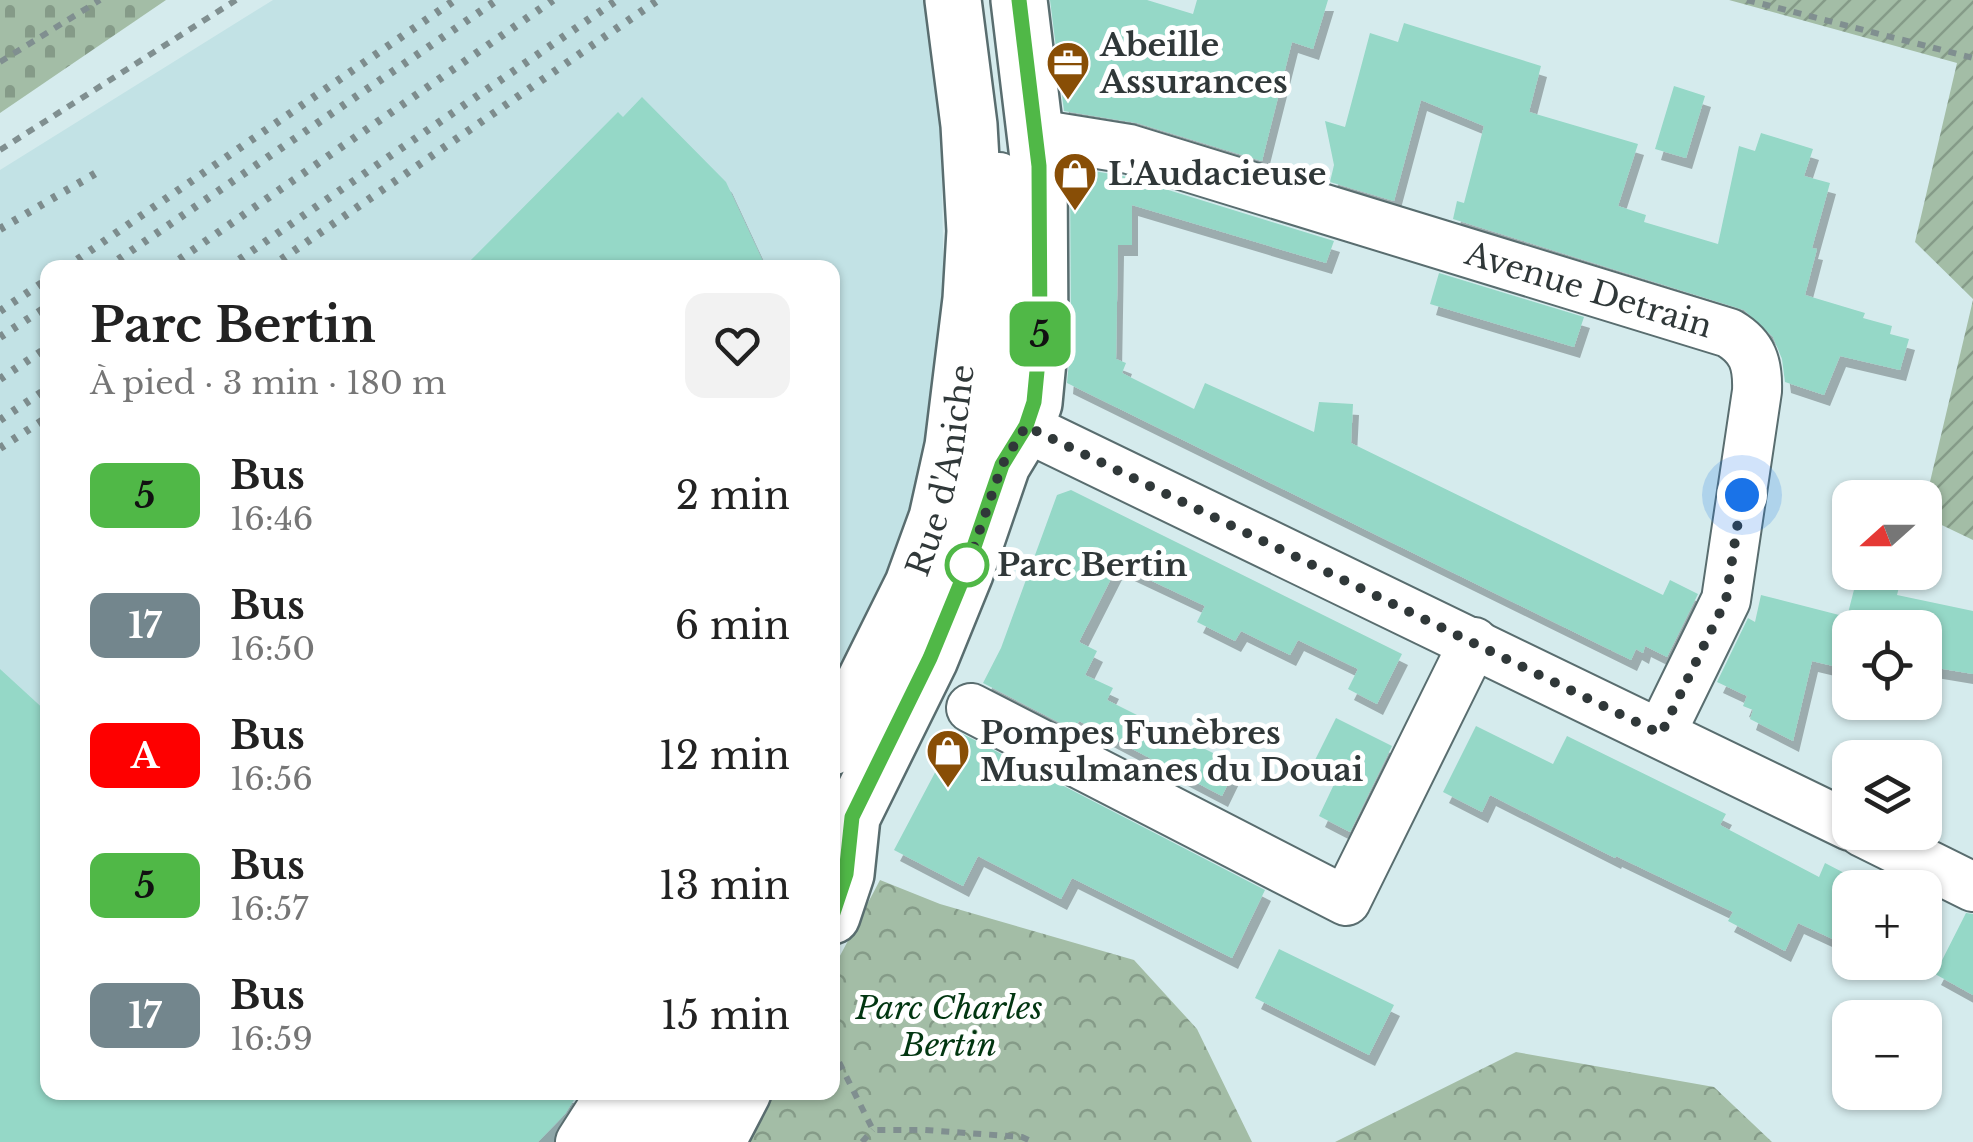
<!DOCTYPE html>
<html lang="fr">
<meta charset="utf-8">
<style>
:root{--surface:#fff;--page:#f2f2f2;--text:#222;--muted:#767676}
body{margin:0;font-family:"Libre Baskerville",serif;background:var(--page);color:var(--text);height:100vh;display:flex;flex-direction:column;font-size:38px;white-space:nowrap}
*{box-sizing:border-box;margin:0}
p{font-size:32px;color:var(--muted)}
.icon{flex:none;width:55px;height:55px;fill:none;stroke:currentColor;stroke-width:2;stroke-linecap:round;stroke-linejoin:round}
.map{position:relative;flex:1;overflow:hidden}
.details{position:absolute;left:40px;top:260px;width:800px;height:840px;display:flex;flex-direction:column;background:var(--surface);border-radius:20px;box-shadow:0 2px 8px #0004}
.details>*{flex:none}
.badge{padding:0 20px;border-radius:15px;font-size:35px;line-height:65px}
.needle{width:65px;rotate:249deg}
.buttons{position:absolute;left:1832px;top:480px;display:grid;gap:20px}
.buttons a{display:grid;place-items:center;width:110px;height:110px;border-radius:20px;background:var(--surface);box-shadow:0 2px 8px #0004;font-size:50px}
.you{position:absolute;width:50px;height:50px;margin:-25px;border:8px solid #fff;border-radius:50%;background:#1a73e8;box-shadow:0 0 0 15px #1a73e833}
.map>.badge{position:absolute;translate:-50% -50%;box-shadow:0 0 0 5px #fff}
.round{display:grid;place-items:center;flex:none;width:105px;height:105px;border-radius:20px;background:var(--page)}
.headline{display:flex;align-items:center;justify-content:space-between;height:170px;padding:0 50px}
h1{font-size:48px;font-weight:700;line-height:75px}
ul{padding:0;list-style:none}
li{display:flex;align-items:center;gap:30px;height:130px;padding:0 50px}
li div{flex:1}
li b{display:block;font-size:38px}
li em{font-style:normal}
li .badge{min-width:110px;font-weight:700;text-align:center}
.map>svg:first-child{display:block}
</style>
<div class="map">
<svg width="1973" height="1142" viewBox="0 0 1973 1142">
<defs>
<pattern id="cemetery-stones" width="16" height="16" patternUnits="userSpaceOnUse" patternTransform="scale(2.5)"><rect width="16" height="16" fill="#a3bda6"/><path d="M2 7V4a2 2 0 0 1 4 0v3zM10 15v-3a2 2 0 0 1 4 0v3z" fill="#859b88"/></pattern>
<pattern id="park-crowns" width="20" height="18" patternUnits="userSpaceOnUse" patternTransform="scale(2.5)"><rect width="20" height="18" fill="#a3bda6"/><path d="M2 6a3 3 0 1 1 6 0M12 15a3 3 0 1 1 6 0" fill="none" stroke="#859b88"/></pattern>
<pattern id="garden-furrows" width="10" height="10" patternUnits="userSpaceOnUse" patternTransform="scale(2.5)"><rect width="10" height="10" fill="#a3bda6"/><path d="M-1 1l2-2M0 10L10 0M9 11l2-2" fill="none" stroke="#859b88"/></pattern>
<filter id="shadow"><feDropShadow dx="6" dy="11" stdDeviation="0" flood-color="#0004"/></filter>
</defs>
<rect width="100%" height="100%" fill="#d5ebed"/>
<path fill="#c2e2e5" d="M273,0H939L945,368L904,566L833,705L832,268H48V1092L631,1093L606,1142H0V170Z"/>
<path fill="url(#cemetery-stones)" d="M0,0H166L0,113Z"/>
<path fill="url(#park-crowns)" d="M880,880L940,904L1134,960L1197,1029L1252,1142H742L768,1093L832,1092L833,969Z
M1516,1052L1714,1087L1772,1142H1335Z"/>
<path fill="url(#garden-furrows)" d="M1729,0H1973V299L1915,242L1957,63Z
M1973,300V540L1925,517V503Z"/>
<path fill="#95d8c7" filter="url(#shadow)" d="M1050,0H1147L1193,14L1197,0H1328L1313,49L1292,42L1262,161L1137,123L1064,111Z
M1404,23L1541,66L1529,112L1638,144L1618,206L1646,215L1644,222L1718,244L1739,146L1755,151L1761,133L1813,149L1804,176L1830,183L1812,248L1817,249L1805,295L1865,313L1863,318L1892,326L1890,334L1909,339L1900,370L1840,356L1824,395L1785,382L1782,359L1773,337L1744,310L1453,219L1457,201L1464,203L1484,126L1421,100L1394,201L1330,182L1334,165L1325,121L1345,127L1370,33L1398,42Z
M1674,86L1705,96L1686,158L1655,149Z
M642,97L726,182L766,268H463L618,112L623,117Z
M1070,167L1123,176L1334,241L1326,263L1132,205V245H1118L1116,359L1126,363L1122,373L1194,409L1205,383L1314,432L1319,402L1353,404L1351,443L1663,595L1670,580L1698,594L1667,657L1645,646L1643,653L1636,649L1631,660L1067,383L1071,340Z
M1439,273L1584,317L1574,347L1430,304Z
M1071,490L1402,654L1377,704L1348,689L1358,669L1298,640L1290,655L1241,631L1235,641L1197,622L1205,606L1118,565L1079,642L1097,651L1085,675L1113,688L1107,700L1237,765L1222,796L1079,721L1074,730L983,683L1001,648L1057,495Z
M1857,578L1899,587L1897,595L1973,611V674L1925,666V628H1850V670L1812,661L1793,741L1750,719L1753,710L1743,706L1747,696L1717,682L1748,618L1755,622L1761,595L1847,617Z
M0,669L48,713V1092H579L565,1114L538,1142H0Z
M1336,718L1392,746L1350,832L1319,816L1337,778L1312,766Z
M1476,726L1553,764L1567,736L1726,814L1720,825L1819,877L1825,863L1850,876V947L1798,923L1785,951L1728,921L1733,912L1616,856L1615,858L1490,795L1482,812L1443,792Z
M957,731L1265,890L1232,958L1072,878L1061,899L978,856L963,886L894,850Z
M1966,913L1973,914V995L1935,974Z
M1279,949L1394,1005L1369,1055L1255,998Z"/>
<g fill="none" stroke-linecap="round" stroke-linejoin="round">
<defs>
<g id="minor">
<path id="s1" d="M1036,134L1129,149L1729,333C1753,347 1758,364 1757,391L1726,600L1661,733"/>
<path d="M1025,427L1850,826"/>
<path d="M968,492C996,390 1005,282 999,177"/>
<path d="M971,708L1346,901L1474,642"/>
<path d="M1862,832L1973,887"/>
<path d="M580,1142L612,1092"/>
<path d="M669,1142L697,1092"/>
</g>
<g id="major">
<path id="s2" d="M832,747L913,584L937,518L953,446L971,299L975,231L969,125L953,0"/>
<path d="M832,916L846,874L852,817L930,659L965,573L1002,465L1025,427L1034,403L1040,340L1039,166L1019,0"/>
<path d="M625,1142L650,1092"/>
<path d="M717,1142L743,1092"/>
</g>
</defs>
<use href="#minor" stroke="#596d6f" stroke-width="52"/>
<use href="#major" stroke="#596d6f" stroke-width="60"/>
<path stroke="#808f90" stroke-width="6" stroke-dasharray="8 8" stroke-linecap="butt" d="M1747,0L1973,58
M0,62L100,0
M0,150L236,0
M832,1048L873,1130H925L1022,1137L1033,1142
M862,1142L873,1130"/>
<use href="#minor" stroke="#fff" stroke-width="48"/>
<use href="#major" stroke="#fff" stroke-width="55"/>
<path stroke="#7d8c8d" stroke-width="8" stroke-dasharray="5 10" stroke-linecap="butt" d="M0,229L103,169
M65,268L455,0
M106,268L497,0
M167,268L553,0
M227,268L617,0
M269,268L658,0
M0,311L48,279
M0,337L48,306
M0,379L48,347
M0,420L48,388
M0,448L48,417"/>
</g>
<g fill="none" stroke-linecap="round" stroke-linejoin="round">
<defs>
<path id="line" d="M832,916L846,874L852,817L930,658L965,573L1002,465L1026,426L1034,402L1040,340L1039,166L1019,0"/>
</defs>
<use href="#line" stroke="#fff" stroke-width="22"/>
<use href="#line" stroke="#50b847" stroke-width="15"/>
<path stroke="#303839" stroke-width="10" stroke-dasharray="0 18" d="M967,565L965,573L1002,465L1026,426L1661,734L1726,600L1742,495"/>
</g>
<defs>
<symbol id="office-pin" viewBox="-11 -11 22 30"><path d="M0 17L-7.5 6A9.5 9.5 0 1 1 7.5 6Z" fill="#884e06" stroke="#fff"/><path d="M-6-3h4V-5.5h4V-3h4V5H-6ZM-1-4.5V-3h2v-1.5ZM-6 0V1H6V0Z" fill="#fff"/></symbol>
<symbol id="shop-pin" viewBox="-11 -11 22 30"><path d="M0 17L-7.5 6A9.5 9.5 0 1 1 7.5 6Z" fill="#884e06" stroke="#fff"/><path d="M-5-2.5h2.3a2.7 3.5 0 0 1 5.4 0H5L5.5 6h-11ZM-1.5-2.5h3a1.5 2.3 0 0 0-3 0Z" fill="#fff"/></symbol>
</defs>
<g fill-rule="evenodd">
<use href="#office-pin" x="1043" y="38" width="50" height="68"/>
<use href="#shop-pin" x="1050" y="149" width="50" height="68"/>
<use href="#shop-pin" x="923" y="726" width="50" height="68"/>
</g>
<circle fill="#fff" stroke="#50b847" stroke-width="5" cx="967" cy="565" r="20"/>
<g text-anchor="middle" stroke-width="10" stroke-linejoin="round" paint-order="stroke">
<g font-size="32" font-weight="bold" fill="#303839" stroke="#fff" text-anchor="start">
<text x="1100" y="56">Abeille<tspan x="1100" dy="37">Assurances</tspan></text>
<text x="1108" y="185">L'Audacieuse</text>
<text x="980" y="744">Pompes Funèbres<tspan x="980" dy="37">Musulmanes du Douai</tspan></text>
</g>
<g font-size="32" fill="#303839" stroke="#fff">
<text dy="11" stroke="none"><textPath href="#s1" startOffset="575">Avenue Detrain</textPath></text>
<text dy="11" stroke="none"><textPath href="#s2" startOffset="300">Rue d'Aniche</textPath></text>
</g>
<g font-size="32" font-weight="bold" fill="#303839" stroke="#fff" text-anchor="start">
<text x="997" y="576">Parc Bertin</text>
</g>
<g font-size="32" font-style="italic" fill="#023611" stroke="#fff">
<text x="949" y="1019">Parc Charles<tspan x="949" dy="37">Bertin</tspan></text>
</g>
</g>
</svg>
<div class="buttons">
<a><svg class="needle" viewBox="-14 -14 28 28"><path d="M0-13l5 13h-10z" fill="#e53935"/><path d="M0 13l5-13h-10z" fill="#767676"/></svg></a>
<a><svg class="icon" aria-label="locate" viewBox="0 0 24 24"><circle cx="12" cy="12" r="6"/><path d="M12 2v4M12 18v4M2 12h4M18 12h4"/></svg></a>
<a><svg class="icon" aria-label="layers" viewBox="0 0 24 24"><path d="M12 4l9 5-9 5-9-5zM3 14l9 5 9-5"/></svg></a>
<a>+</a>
<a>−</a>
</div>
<div class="you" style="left:1742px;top:495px"></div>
<b class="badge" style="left:1040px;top:334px;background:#50b847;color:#111">5</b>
<section class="details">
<div class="headline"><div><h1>Parc Bertin</h1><p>À pied · 3 min · 180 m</p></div><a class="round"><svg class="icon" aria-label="heart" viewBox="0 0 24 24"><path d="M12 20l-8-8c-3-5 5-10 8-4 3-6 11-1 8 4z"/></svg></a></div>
<ul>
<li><span class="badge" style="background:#50b847;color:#111">5</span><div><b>Bus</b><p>16:46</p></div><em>2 min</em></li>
<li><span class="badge" style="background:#73868d;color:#fff">17</span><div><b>Bus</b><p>16:50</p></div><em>6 min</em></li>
<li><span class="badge" style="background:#fe0000;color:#fff">A</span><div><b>Bus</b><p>16:56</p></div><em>12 min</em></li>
<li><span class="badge" style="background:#50b847;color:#111">5</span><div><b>Bus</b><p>16:57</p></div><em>13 min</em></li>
<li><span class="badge" style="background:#73868d;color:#fff">17</span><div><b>Bus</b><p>16:59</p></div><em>15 min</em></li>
</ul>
</section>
</div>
